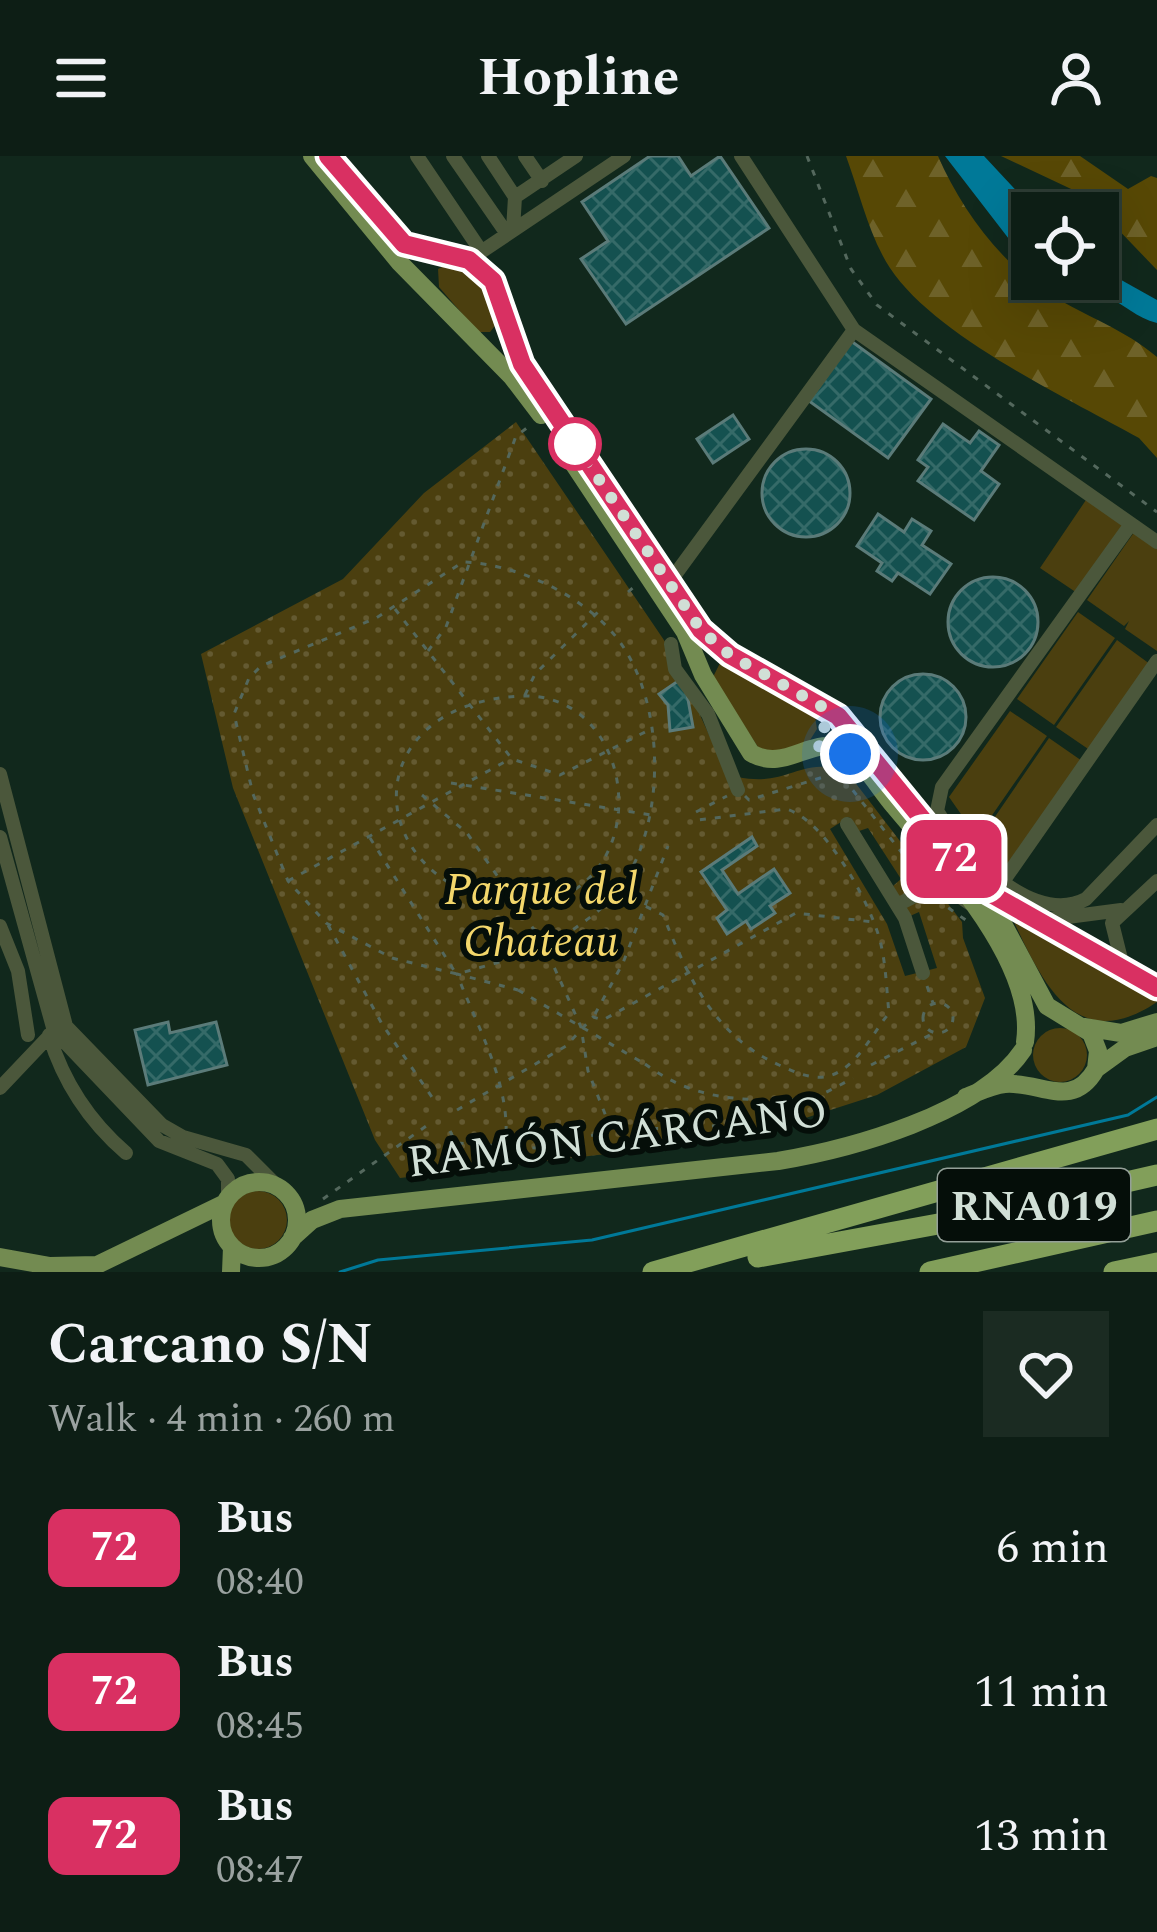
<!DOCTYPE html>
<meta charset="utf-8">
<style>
:root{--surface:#0d1e15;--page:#1b2b22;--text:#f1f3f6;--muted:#9aa2a0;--line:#2d3c34}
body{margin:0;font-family:Spectral,serif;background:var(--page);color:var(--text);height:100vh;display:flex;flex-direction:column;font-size:45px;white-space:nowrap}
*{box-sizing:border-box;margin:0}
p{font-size:39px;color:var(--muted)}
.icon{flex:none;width:66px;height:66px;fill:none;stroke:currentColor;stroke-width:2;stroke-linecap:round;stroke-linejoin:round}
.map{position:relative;height:1116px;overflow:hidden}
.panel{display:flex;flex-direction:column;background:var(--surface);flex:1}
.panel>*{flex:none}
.badge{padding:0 24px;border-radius:18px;font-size:42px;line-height:78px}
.controls{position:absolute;left:1011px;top:36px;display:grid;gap:24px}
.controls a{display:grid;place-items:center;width:108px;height:108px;border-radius:0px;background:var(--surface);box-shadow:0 12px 48px #0002,0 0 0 3px var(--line);font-size:60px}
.you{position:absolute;width:60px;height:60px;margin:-30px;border:9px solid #fff;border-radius:50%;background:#1a73e8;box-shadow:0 0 0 18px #1a73e833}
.map>.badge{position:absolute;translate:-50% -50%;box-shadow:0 0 0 6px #fff}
.round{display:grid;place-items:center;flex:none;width:126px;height:126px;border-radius:0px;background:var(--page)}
.overview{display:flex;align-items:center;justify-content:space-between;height:204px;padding:0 48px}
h1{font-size:57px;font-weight:700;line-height:90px}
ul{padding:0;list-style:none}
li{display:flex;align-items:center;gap:36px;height:144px;padding:0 48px}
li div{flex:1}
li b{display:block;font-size:45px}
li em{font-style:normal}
li .badge{min-width:132px;font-weight:700;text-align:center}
header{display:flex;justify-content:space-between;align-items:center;height:156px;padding:0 48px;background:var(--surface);font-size:54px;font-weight:700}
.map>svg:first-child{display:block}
</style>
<header><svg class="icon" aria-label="menu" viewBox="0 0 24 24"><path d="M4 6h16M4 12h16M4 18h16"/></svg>Hopline<svg class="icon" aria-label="person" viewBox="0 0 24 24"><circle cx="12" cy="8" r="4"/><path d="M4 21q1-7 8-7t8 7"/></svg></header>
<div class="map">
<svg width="1157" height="1116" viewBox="0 0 1157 1116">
<defs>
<pattern id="forest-firs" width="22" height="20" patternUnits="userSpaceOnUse" patternTransform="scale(3)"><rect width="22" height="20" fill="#574805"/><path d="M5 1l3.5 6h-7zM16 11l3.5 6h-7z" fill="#6e6229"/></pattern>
<pattern id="park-dots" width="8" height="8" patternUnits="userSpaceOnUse" patternTransform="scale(3)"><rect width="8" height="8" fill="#4b3f0f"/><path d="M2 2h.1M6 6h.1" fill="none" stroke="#645a31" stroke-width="1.8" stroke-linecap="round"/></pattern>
<pattern id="building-cross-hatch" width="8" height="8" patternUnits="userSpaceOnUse" patternTransform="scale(3)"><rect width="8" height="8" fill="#145150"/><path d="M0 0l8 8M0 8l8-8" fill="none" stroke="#356a68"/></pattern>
</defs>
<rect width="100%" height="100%" fill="#11281c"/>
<path fill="#4b3f0f" d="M450,107L483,122L498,166L490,176H478L439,131L438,113Z
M1090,338L1127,364L1077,437L1040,412Z
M1137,372L1157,386V495L1125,473L1129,465L1124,470L1087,444Z
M1078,456L1115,482L1054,569L1017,543Z
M1117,484L1154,511L1094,597L1056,571Z
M729,505L814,554L817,573L805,592L763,599L713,521L720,507Z
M1010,555L1047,580L977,681L949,641Z
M1049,582L1085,607L1011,716L979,684Z
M1014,766L1157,841V846C1077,900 1043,828 1014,766Z
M1033 899a27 27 0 1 1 54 0a27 27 0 1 1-54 0Z
M229 1064a29 29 0 1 1 58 0a29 29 0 1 1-58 0Z"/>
<path fill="url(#forest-firs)" d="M846,0H938C961,53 1001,108 1051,139C1087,161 1124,173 1157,201V302L1139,282C1065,241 935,180 890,112C869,80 859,35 846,0Z
M1001,0H1080L1128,33L1151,20L1157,22V114L1086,40Z"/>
<path fill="url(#park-dots)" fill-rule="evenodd" d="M516,266L670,493L710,581L737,621C788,631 793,604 844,612L962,766L963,782L985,842L966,891L877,939L743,982L400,1022L375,984L233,632L201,498L343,423L424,337ZM849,661L859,675L868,672L901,723L893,730L910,760L919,756L937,812L905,820L887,768L830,673Z"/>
<path fill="#007998" d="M945,0H984L1037,57H1032V113Z
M1098,111L1157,144V167C1136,162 1125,148 1106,141C1082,131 1064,141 1043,123H1098Z"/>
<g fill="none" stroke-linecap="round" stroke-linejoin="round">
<path stroke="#007998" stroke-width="3" d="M340,1116L378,1104L592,1084L1128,959L1157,941"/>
</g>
<path fill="url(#building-cross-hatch)" stroke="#5b7b79" stroke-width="3" d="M650,0H678L691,20L720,0L769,72L626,168L581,103L608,85L582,46Z
M851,185L931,243L888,302L809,245Z
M733,259L749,283L713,307L697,283Z
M943,268L970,287L979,275L999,289L981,315L999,328L974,364L918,325L928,311L918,304Z
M762 337a44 44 0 1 1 88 0a44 44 0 1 1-88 0Z
M878,358L904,376L912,363L931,375L922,389L951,408L930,438L898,417L892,425L877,415L882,407L857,390Z
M948 466a45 45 0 1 1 90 0a45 45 0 1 1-90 0Z
M880 561a43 43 0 1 1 86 0a43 43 0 1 1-86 0Z
M678,525L687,538L693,571L670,575L668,549L659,538Z
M752,681L757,690L722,714L738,738L774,713L790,737L770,750L775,757L751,773L746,765L727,778L717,762L727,754L701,716Z
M168,866L170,877L216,866L227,909L148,929L135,874Z"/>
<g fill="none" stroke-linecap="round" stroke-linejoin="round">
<path stroke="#54685d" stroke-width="3" stroke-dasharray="6 9" stroke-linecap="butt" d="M807,0L851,113L877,149L1157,356
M628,436L637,428
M395,453L512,603L560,619L647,575
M428,495L446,471L516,280L531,269
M525,539L535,518L598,456
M451,627L651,659
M422,639L467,677L518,749
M745,640L749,644L833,618L844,623L906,702
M696,656L727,640
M370,682L455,816
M288,725L510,603
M902,728L915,715
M619,737L663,759C688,821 714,880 779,909C792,915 810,923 824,921C854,917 872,878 889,857C886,830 886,798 876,772C864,737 823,663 786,653L698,664
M936,743L967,765
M519,750C358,731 352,547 522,540C643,536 660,745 519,750L546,793C569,775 600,758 618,735C667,670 667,547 617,482C583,439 517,408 463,406L376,462L261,510L249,522L234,558L253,638L288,725L326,767L392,802L457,818L546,793L581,871L588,915L609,968
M328,769L382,868L436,947
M927,830L933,847
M923 862a15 15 0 1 1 30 0a15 15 0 1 1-30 0Z
M595,858L623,807L668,690
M645,908C698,947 744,944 808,944
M871,909L932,878
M457,954L566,890L593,861L603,864L796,757L873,766
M622,972C715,975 771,968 853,922
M450,975L456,987L535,992L603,977
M505,991C513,932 478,873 457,818L518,834
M323,1043L429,968"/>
<path stroke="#4b573b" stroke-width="14" d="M417,0L481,95
M453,0L507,78
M488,0L515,41L513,74
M525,0L542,25
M741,0L854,174
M515,41L576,0
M469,104L624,0
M1131,368L942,631L937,655C962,696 1033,771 1086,743L1157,669
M669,427L854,174L1157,386
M671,488L675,513L708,558L738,634
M0,618L66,870L162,969L183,981L246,999L283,1036
M847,668L905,762L923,817
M918,679V696L933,720L929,729
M0,681L54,875L159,985L217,1008L228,1023V1041
M1002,727L1157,505
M989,738L1157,832
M897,749L940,727L969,747
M1037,765L1121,754
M0,770L18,815L28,879
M1123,811L1112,767L1157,725
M49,879C63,925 90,966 126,997
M0,932L54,875"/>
<path stroke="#738b51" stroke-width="18" d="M312,0L400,107L512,221L541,259
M328,0L405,88L469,104L488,119L522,208L691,461L730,499L838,561L994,751L1047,850L1091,877L1098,895L1096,913C1072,955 1041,925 1005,928C992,929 979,936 966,941
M573,307L685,476L703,519L751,597C786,618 814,576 846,595C865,607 880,634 894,650C942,708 1037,806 1025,886
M1084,871L1121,877L1157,866
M1096,913L1125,892L1157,881
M221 1064a38 38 0 1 1 76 0a38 38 0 1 1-76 0Z
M292,1082L312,1064L340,1053L778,1005C850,993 980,958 1023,894
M0,1101L50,1110L97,1109L225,1047
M231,1116L232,1091"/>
<path stroke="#829f5a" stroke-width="21" d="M758,1101L960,1064L1157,1019
M653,1116L1157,973
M930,1116L1157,1065
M1114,1116L1157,1107"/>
<path stroke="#54685d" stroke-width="3" stroke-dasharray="6 9" stroke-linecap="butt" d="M518,834L645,908"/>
</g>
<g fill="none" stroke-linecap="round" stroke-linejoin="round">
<defs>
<path id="line" d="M328,0L404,88L469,104L493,125L522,208L701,474L730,499L838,560L977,730L1157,832"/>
</defs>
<use href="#line" stroke="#fff" stroke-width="27"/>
<use href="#line" stroke="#d93062" stroke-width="18"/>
<path stroke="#d1dfd6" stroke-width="12" stroke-dasharray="0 21.6" d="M575,288L701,474L730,499L821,550L825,575L818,590L850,598"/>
</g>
<circle fill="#fff" stroke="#d93062" stroke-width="6" cx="575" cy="288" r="24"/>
<g text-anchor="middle" stroke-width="12" stroke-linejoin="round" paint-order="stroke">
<rect fill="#050e09" stroke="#94a098" stroke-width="3" x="938" y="1013" width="192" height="72" rx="9"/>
<g font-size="42" font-weight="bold" fill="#d1dfd6">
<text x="1034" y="1064">RNA019</text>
</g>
<g font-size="45" font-style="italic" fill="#f3d76b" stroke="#050e09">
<text x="541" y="748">Parque del<tspan x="541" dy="52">Chateau</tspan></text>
</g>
<g font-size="45" fill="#d1dfd6" stroke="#050e09">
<text transform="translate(617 979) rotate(-7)" y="16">RAMÓN CÁRCANO</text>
</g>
</g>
</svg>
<div class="controls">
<a><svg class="icon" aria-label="locate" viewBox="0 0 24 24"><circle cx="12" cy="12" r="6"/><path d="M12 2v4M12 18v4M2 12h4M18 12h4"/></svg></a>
</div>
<div class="you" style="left:850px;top:598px"></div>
<b class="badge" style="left:954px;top:703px;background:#d93062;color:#fff">72</b>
</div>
<section class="panel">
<div class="overview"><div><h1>Carcano S/N</h1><p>Walk · 4 min · 260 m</p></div><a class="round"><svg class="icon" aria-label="heart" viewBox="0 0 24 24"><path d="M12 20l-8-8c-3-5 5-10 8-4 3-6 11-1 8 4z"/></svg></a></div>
<ul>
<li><span class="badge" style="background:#d93062;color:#fff">72</span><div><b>Bus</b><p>08:40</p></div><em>6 min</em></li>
<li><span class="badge" style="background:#d93062;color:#fff">72</span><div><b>Bus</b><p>08:45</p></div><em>11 min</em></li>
<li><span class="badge" style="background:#d93062;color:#fff">72</span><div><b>Bus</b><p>08:47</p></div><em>13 min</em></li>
</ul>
</section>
